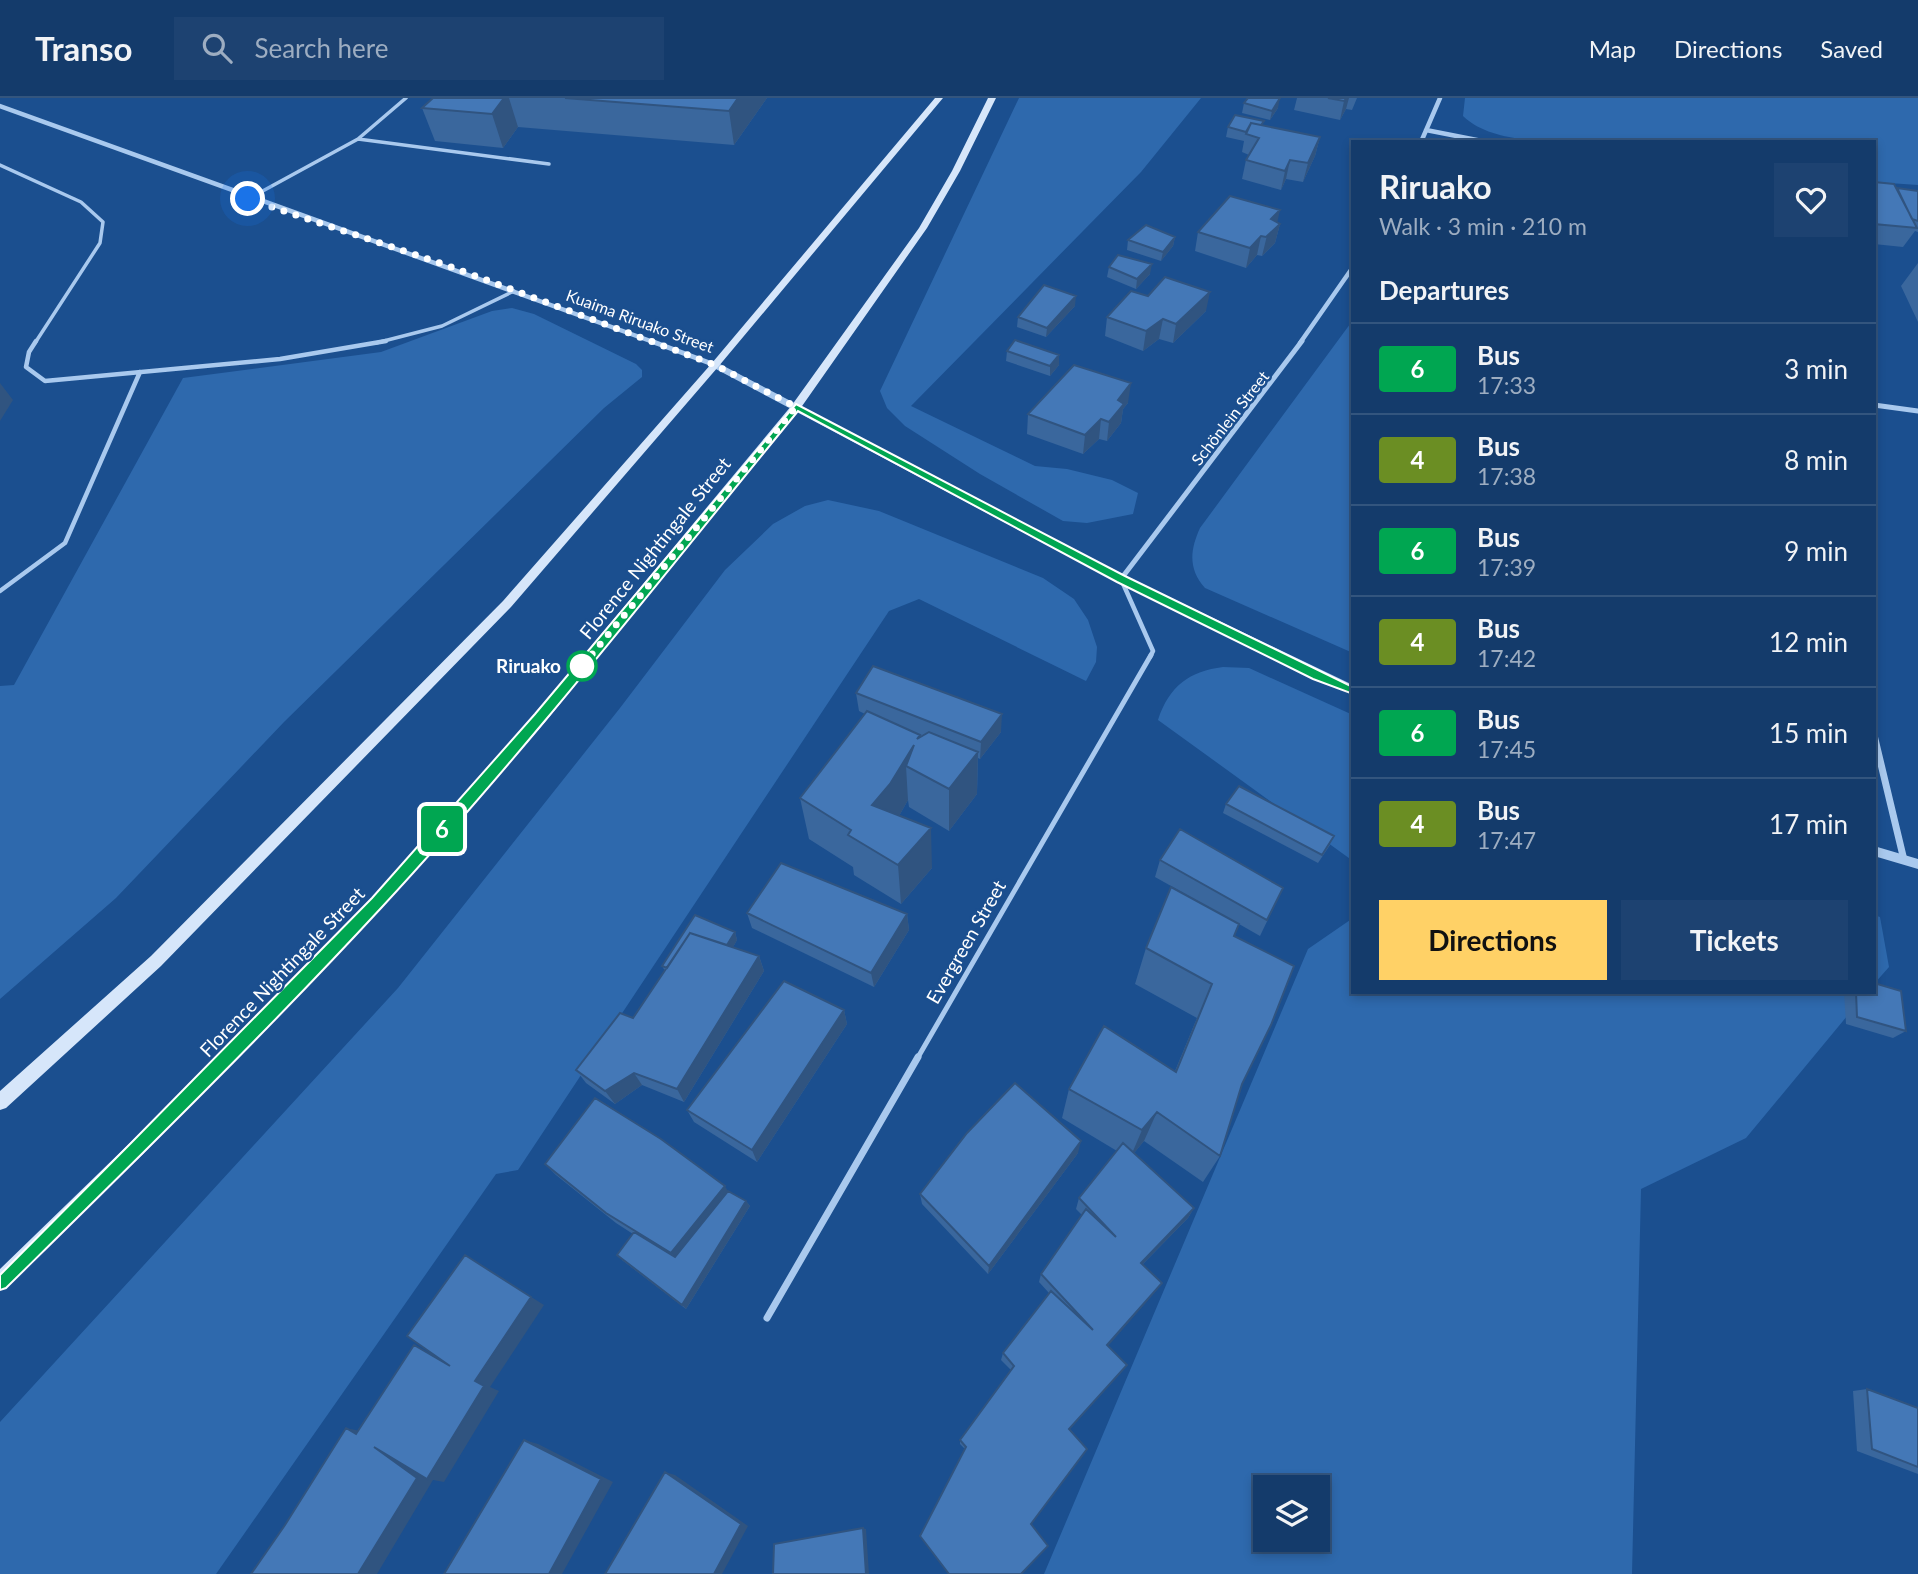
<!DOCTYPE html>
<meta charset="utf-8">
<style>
:root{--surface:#143b6b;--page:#1d4271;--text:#f1f3f6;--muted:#9dadc1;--line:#33557e;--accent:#ffd166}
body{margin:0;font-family:Lato,sans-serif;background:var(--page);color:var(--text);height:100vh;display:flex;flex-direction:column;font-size:26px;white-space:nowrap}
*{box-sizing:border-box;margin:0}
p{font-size:23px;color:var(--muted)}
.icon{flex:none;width:38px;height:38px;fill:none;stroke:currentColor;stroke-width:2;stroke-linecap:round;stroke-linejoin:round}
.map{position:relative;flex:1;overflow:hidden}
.details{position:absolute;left:1351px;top:42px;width:525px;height:854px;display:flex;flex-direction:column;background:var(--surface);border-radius:0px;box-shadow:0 4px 10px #0003,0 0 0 2px var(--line)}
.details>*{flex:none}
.badge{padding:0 14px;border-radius:5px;font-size:24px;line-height:46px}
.controls{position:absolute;left:1253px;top:1377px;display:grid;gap:14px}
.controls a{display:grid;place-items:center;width:77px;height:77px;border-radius:0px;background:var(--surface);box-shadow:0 4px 10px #0003,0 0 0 2px var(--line);font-size:35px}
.you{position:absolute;width:35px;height:35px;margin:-18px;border:5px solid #fff;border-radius:50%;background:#1a73e8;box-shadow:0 0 0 10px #1a73e833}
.map>.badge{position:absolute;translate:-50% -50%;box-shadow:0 0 0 4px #fff}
h2{padding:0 28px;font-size:26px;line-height:63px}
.round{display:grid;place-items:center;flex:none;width:74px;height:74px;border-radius:0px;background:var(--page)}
.headline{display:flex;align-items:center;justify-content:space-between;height:119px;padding:0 28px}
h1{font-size:33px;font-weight:700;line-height:52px}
.cta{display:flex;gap:14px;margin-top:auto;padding:14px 28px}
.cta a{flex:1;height:80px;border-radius:0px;background:var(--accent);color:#111;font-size:28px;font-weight:700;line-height:80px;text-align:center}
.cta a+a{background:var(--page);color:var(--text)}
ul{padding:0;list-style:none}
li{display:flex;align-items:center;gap:21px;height:91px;padding:0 28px;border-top:2px solid var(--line)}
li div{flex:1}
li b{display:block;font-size:26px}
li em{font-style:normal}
li .badge{min-width:77px;font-weight:700;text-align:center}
header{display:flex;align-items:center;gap:42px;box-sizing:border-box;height:98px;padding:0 35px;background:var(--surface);border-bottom:2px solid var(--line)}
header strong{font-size:33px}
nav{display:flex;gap:38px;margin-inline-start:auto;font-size:24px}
.search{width:490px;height:63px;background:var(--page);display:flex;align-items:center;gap:18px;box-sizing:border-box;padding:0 24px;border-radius:0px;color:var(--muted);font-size:26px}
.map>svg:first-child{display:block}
</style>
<header>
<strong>Transo</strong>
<div class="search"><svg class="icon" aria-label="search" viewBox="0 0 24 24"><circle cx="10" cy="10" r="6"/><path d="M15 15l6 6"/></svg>Search here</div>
<nav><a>Map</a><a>Directions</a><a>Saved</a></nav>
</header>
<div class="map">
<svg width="1918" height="1476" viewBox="0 0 1918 1476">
<rect width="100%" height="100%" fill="#1b4f8f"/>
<path fill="#2e69ad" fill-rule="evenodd" d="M1019,0H1201L1141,74L911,308L1035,368L1067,371L1112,382L1138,395L1133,416L1087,425L1063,423L980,376L905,328L887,310L880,293Z
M1465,0H1918V87L1874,84V44H1541C1515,40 1484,38 1463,18Z
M512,210L534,216L636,266L642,272V279L604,310L284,624L116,800L0,901V588L14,587L183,280L381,254L492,213Z
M1353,222V555L1205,490C1188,471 1190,452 1200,430Z
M828,402L879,413L1043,480L1074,501L1088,522L1097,549L1096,564L1086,583L919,501L889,513L518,1072L496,1076L216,1476H0V1324L398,890L620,610L725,472L773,426L805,408Z
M1223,569L1249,570L1353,617V763L1158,622C1169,588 1190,573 1223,569Z
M1874,817L1880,819L1889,869L1874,886Z
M1353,820V894H1867L1746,1040L1641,1091L1632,1476H1044L1308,851ZM1265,1390H1318V1442H1265Z"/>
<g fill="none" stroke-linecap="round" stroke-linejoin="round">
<path stroke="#a9c9ee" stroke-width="3.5" d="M358,41L549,66
M0,67L81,104L103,124L100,145L35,245
M248,101L358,41L406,0
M376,245L442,228L514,193"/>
<path stroke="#a9c9ee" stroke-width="4.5" d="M36,243L29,254L26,269L45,283L280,261L386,243
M1121,481L1153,553L1150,559
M0,493L65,445L140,274"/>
<path stroke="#a9c9ee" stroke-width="5" d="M917,961L1151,557"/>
<path stroke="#a9c9ee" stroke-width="7" d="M767,1220L918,959"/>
<path stroke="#a9c9ee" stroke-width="4.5" d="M0,8L656,245
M1426,32L1487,44
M1421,44L1440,0
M1300,245L1353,169"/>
<path stroke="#a9c9ee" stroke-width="5" d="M651,243L715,267
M1874,307L1918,313
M1121,481L1302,243"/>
<path stroke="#a9c9ee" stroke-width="7" d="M1874,637L1904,762"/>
<path fill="#a9c9ee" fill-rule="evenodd" d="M712,265H718L1125,478L1353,587V596L1117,484L712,269Z
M1874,748L1918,761V771L1874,758Z"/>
<path fill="#d6e6fa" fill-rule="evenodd" d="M935,0H943L718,269L511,509L161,868L6,1010L0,1012V993L151,858L503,503L712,265Z
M988,0H996L960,73L927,130L800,311L545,624L382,809L143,1056L6,1189L0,1192V1171L131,1044L372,801L535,616L792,307L919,130L952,73Z"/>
</g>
<path fill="#3a679d" d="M433,0H767L734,47L518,29L503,50L435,43L422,10Z
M1297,0H1357L1352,12L1346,11L1340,22L1294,12Z
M1244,5L1278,10L1270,22L1242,15Z
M1263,28L1320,39L1315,58L1303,84L1286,81L1281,92L1242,81L1246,62L1249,57L1242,54L1244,43L1226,39L1228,29Z
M1874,84L1896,91L1918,93V134L1915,133L1903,149L1874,146Z
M1277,124L1280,126L1275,145L1262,158L1257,157L1246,170L1195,153L1198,134Z
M1175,139L1173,148L1161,163L1127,152L1128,142Z
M1918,165V224L1901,188Z
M1109,169L1150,176L1136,191L1107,179Z
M1148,198L1206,213L1173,245L1159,241L1143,253L1105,238L1107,219Z
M1075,208L1046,239L1017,229L1018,219Z
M1007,253L1059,267L1050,278L1006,263Z
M1128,305L1123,311L1121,325L1107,343L1099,341L1083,356L1027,336L1028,316Z
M856,595L1001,634L980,661L978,660L977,696L949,733L909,709L908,702L899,718L932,770L901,806L854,777L853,769L809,741L800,700L865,616L859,613Z
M1226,706L1330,747L1318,765L1223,715Z
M1160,762L1283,790L1260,838L1239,826L1234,838L1242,986L1220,1058L1203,1084L1144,1043L1134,1055L1194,1110L1188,1120L1142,1167L1156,1193L965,1351L960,1346V1342L1011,1272L1001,1262L1003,1255L1049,1195L1039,1184L1041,1176L1082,1117L1076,1111L1079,1100L1117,1053L1062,1020L1069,991L1175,973L1197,920L1135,886L1146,850L1228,820L1155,779Z
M747,815L907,816L909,832L874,889L752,830Z
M735,834L737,842L733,849L759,858L764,873L684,1004L642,987L615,1006L586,985L576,972L633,920L665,873L662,868Z
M1844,894H1874L1906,933L1893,940L1846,926Z
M844,912L847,926L757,1064L694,1024L687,1012Z
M1078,1055L988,1176L922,1106L920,1096Z
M545,1066L728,1093L746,1103L750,1108L686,1211L622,1162L633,1136L616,1125L556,1077Z
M1867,1291L1918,1310V1376L1857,1353L1853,1293Z"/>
<path fill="#305480" d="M504,0H509L518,29L503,50L492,16Z
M738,0H767L734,47L729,13Z
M1280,0L1278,10L1270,22L1272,13Z
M1347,0H1349L1346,11L1340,22L1344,3Z
M1320,39L1315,58L1303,84L1308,65Z
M1290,62L1286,81L1281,92L1285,73Z
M1280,112L1276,130L1280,126L1275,145L1262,158L1271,121Z
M1261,138L1257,157L1246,170L1250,150Z
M1175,139L1173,148L1161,163L1163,154Z
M1152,166L1150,176L1136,191L1137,181Z
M1210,194L1206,213L1173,245L1176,226Z
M1076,198L1075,208L1046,239L1047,230Z
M1163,221L1159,241L1143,253L1146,233Z
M1059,257V267L1050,278V268Z
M0,285L13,302L0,323Z
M1131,285L1128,305L1123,311L1121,325L1107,343L1109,324L1118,302Z
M1101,321L1099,341L1083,356L1085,337Z
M1002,616L1001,634L980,661L981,644Z
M914,647L906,668L908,702L894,727L872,707Z
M978,654L977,696L949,733V691Z
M931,730L932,770L901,806L898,767Z
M907,816L909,832L874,889L871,875Z
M735,834L737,842L727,860L724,853Z
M759,858L764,873L684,1004L677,991Z
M844,912L847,926L757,1064L752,1052Z
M634,975L642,987L615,1006L605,993Z
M1157,1014L1144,1043L1130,1060L1142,1032Z
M1081,1043L1078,1055L988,1176L989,1168Z
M725,1088L731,1099L679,1164L671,1155Z
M746,1103L750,1108L686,1211L682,1207Z
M1194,1110L1188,1120L1135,1174L1141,1165Z
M465,1157L544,1207L490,1289L499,1293L444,1384L433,1382L377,1476H358L374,1349L475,1283Z
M1162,1185L1156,1193L1103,1254L1107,1247Z
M346,1330L365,1334L356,1336Z
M524,1342L538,1346L613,1384L562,1476H549Z
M665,1374L675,1377L748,1428L722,1476H714Z
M863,1430L866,1431L869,1476H866Z"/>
<path fill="#4478b7" stroke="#305480" stroke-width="2" d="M433,0H504L492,16L422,10Z
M565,0H738L729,13Z
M1248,0H1280L1272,13L1244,5Z
M1328,0H1347L1344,3Z
M1235,17L1264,23L1261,27L1251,25L1246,34L1228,29Z
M1251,25L1320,39L1308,65L1290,62L1285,73L1246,62L1259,40L1246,36Z
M1874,84L1894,86L1917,130L1874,126Z
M1897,90L1918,93V123L1912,121Z
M1230,98L1280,112L1271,121L1280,126L1266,139L1261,138L1250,150L1198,134Z
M1146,127L1175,139L1163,154L1128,142Z
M1118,157L1152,166L1137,181L1109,169Z
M1165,179L1210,194L1176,226L1163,221L1146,233L1107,219L1131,193L1148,198Z
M1044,187L1076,198L1047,230L1018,219Z
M1015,242L1059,257L1050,268L1007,253Z
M1074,267L1131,285L1118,302L1124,306L1109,324L1101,321L1085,337L1028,316Z
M873,568L1002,616L981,644L856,595Z
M867,613L920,637L917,641L929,634L978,654L949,691L906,668L914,647L890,686L872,707L931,730L898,767L848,737L851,732L800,700Z
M1239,688L1334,738L1322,757L1226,706Z
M1180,731L1283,790L1267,822L1160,762Z
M781,765L907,816L871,875L747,815Z
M1171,789L1239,826L1234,838L1294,868L1271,927L1242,986L1220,1058L1157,1014L1142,1032L1069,991L1104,928L1176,974L1212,886L1146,850Z
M695,817L735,834L727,847L690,835L667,870L662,868Z
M690,835L759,858L677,991L634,975L605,993L576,972L620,915L633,920Z
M784,883L844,912L752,1052L687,1012Z
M1874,885L1901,893L1906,933L1857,919L1856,894H1874Z
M1015,985L1081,1043L989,1168L920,1096L967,1035Z
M595,1000L661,1041L725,1088L671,1155L606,1115L545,1066Z
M1123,1045L1194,1110L1141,1165L1162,1185L1107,1247L1127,1267L1069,1331L1087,1351L1031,1426L1048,1448L1021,1476H949L920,1438L966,1349L960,1342L1014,1268L1003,1255L1051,1193L1093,1232L1041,1176L1086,1111L1116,1139L1079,1100Z
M728,1093L746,1103L682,1207L617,1157L634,1134L675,1159Z
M465,1157L531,1199L475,1283L484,1288L427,1381L374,1349L417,1380L358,1476H251L285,1427L346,1330L356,1336L414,1247L450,1268L407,1238Z
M1867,1291L1918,1310V1369L1872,1351Z
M524,1342L601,1381L549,1476H444Z
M665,1374L741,1426L714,1476H605Z
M863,1430L866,1476H773L774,1446Z"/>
<path fill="#00a651" stroke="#fff" stroke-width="2" d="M796,306L1125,478L1359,592L1353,596L1313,581L1117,484L798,313C661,480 528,651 382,809C261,940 133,1065 6,1190L0,1192V1177L131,1045L372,800L535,616Z"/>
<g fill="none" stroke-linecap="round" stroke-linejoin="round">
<path stroke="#fff" stroke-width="7" stroke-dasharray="0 12.6" d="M248,101L446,167L715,267L796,309L574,578L582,568"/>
</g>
<circle fill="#fff" stroke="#00a651" stroke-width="3.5" cx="582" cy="568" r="14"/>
<g text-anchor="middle" stroke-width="5" stroke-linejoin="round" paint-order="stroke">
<g font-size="16" fill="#fff" stroke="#1b4f8f">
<text transform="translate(640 223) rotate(20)" y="6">Kuaima Riruako Street</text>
<text transform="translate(1230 320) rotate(-52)" y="6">Schönlein Street</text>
</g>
<g font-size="19" fill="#fff" stroke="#1b4f8f">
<text transform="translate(655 450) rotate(-51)" y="7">Florence Nightingale Street</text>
<text transform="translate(966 844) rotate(-60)" y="7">Evergreen Street</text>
<text transform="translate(282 874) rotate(-46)" y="7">Florence Nightingale Street</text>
</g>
<g font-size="19" font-weight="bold" fill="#fff" stroke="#1b4f8f" text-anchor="end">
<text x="561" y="575">Riruako</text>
</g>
</g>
</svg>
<div class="controls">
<a><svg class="icon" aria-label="layers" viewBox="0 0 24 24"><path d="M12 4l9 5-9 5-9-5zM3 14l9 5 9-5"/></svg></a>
</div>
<div class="you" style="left:248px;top:101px"></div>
<b class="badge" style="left:442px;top:731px;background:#00a651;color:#fff">6</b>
<section class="details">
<div class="headline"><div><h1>Riruako</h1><p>Walk · 3 min · 210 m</p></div><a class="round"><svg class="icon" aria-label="heart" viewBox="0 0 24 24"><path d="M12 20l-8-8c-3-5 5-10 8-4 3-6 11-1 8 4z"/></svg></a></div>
<h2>Departures</h2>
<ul>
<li><span class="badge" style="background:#00a651;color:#fff">6</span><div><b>Bus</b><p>17:33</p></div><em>3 min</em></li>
<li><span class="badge" style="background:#6b8e23;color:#fff">4</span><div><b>Bus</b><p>17:38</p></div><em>8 min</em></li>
<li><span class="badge" style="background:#00a651;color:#fff">6</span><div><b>Bus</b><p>17:39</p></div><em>9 min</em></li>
<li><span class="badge" style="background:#6b8e23;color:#fff">4</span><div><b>Bus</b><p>17:42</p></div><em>12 min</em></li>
<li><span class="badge" style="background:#00a651;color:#fff">6</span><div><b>Bus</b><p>17:45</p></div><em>15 min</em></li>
<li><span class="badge" style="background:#6b8e23;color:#fff">4</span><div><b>Bus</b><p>17:47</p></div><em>17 min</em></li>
</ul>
<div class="cta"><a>Directions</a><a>Tickets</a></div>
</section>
</div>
